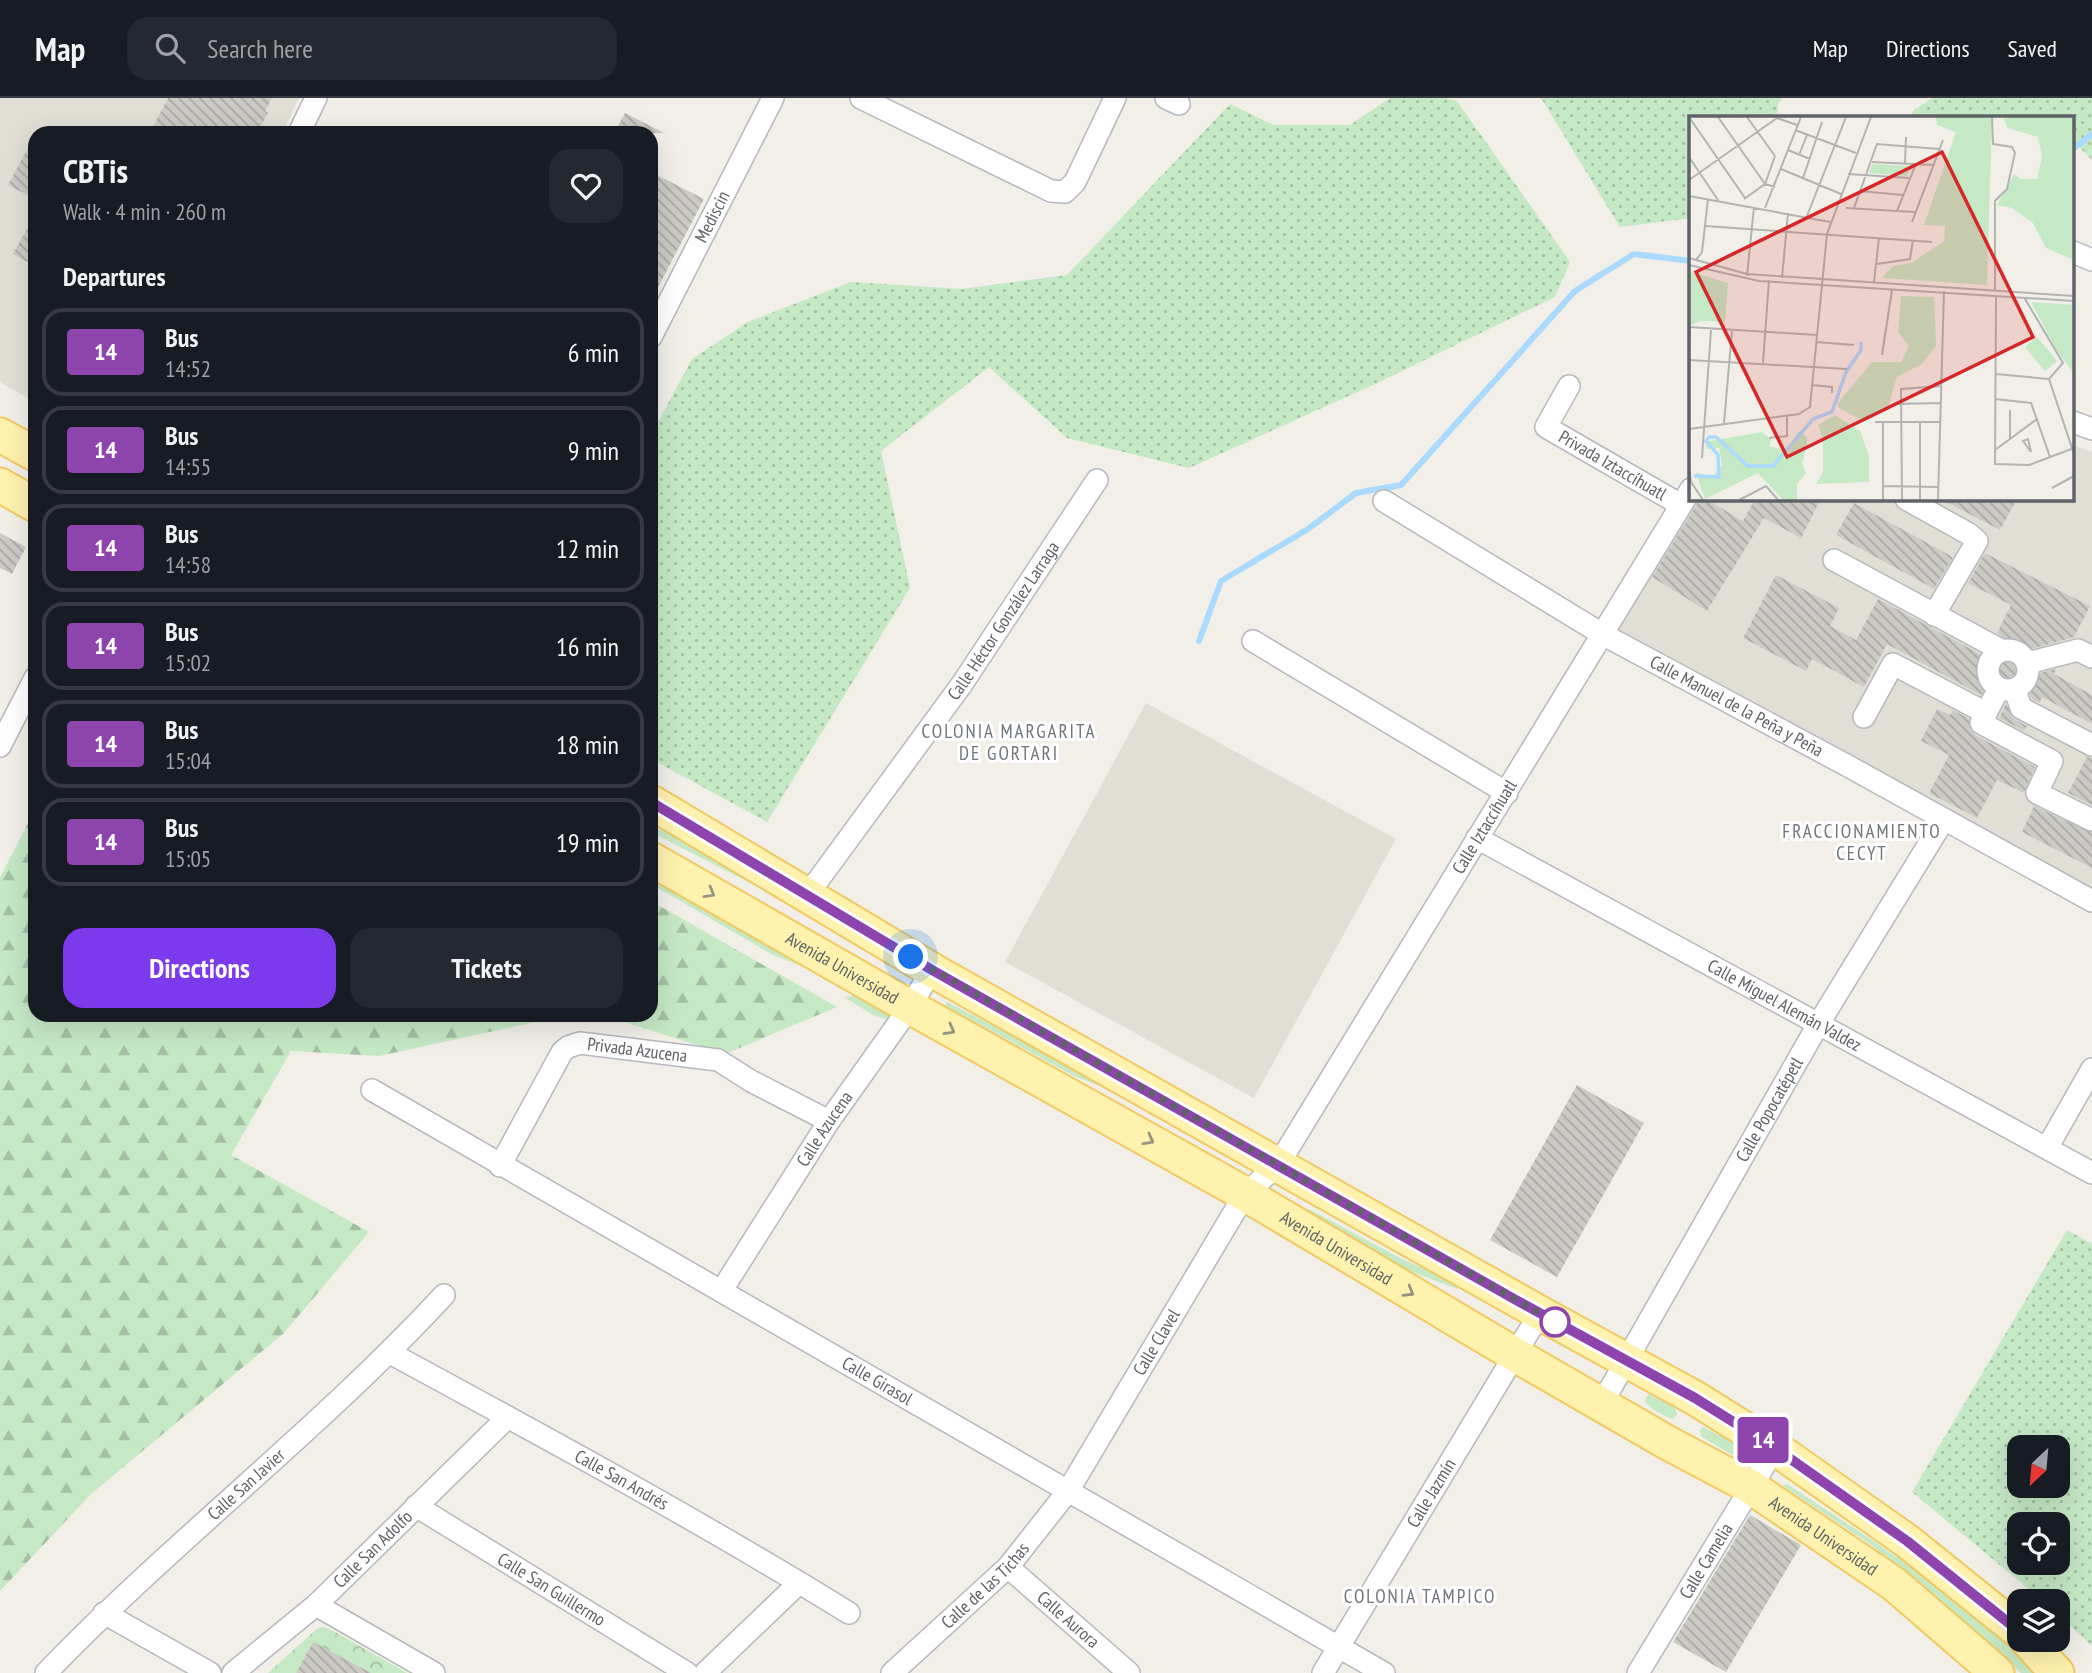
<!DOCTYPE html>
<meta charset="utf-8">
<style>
:root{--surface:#171b24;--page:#242831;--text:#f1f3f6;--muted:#9ea1a6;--line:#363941;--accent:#7c3aed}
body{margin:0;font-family:"PT Sans Narrow",sans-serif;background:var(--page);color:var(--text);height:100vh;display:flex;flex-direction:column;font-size:26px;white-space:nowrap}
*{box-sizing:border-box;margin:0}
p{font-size:23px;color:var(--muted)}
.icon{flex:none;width:38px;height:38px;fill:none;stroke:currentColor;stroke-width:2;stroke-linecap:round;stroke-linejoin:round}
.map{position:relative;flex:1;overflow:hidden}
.sheet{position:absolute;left:28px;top:28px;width:630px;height:896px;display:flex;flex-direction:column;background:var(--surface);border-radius:21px;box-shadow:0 7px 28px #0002}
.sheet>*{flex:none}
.badge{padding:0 14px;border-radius:5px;font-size:24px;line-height:46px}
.needle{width:46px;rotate:206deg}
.controls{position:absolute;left:2007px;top:1337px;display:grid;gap:14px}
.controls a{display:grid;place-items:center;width:63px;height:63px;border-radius:14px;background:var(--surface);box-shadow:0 7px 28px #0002;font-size:35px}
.you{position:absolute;width:35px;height:35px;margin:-18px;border:5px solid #fff;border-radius:50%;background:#1a73e8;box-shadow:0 0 0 10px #1a73e833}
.map>.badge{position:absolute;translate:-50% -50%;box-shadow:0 0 0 4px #fff}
h2{padding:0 35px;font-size:26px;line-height:63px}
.round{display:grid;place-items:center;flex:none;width:74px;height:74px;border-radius:21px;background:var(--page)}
.overview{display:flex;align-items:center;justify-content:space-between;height:119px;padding:0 35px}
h1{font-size:33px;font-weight:800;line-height:52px}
.action{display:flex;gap:14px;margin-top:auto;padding:14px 35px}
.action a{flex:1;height:80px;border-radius:21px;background:var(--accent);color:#fff;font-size:28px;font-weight:800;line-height:80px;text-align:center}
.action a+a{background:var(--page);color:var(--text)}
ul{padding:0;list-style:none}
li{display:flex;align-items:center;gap:21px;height:88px;margin:0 14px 10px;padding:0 21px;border:4px solid var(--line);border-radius:21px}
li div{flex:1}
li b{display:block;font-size:26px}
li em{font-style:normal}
li .badge{min-width:77px;font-weight:700;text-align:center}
header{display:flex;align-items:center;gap:42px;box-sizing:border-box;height:98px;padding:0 35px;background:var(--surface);border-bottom:2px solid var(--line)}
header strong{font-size:33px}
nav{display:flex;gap:38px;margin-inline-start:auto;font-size:24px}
.search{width:490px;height:63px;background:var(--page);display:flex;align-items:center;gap:18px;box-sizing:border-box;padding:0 24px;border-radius:21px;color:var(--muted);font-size:26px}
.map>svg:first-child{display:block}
</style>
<header>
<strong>Map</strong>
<div class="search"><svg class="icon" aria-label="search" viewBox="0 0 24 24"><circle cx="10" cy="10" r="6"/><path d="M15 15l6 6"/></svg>Search here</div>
<nav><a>Map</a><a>Directions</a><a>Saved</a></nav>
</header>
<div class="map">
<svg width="2092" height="1575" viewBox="0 0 2092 1575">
<defs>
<pattern id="grass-dots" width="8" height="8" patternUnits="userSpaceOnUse" patternTransform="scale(1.75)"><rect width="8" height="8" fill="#c5e8c5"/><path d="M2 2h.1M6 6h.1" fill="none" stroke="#a3c0a4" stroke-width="1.8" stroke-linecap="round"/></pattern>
<pattern id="forest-firs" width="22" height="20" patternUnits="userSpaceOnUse" patternTransform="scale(1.75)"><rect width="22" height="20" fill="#c5e8c5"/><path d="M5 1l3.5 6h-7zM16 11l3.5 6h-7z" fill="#a3c0a4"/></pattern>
<pattern id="park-crowns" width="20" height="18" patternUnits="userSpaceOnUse" patternTransform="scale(1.75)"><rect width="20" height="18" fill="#c5e8c5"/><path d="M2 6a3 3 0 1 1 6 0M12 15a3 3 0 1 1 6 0" fill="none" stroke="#a3c0a4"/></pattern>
<pattern id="building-back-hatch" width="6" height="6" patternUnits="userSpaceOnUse" patternTransform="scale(1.75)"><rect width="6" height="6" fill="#cccac5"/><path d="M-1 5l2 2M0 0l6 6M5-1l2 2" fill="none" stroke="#a9a8a4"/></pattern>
</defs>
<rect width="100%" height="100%" fill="#f1efe8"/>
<path fill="#e1ded6" d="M0,0H299L282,35H35V304L0,284Z
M2073,347L2092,354V793L1905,688L1616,531L1695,401H2073Z
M1146,605L1396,741L1254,1000L1005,864Z"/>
<path fill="url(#grass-dots)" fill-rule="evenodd" d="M1390,0H1445L1457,3L1570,164L1555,199L1375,286L1189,370L1067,340L989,269L881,353L910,490L767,724L651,661V337L692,261L748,224L851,184L962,191L1067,177L1230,6L1273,27H1350Z
M1541,0H1782L1778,6L1777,19H1691V120L1620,129Z
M1932,0H2092V62L2073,43V19H1911L1913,13Z
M2067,1132L2092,1146V1548L2058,1517V1503H2043L1912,1394ZM2058,1349V1388H2020V1349ZM2020,1426H2058V1465H2020Z"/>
<path fill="url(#forest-firs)" d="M35,711V917H568L379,958L291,953L231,1057L369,1134L284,1235L91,1396L0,1493V780Z
M651,803L837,909L725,956L602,917H651Z"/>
<path fill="url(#park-crowns)" d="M324,1529L335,1534L407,1575H268L318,1530Z"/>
<path fill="#c5e8c5" d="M651,727L759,783L855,844L756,788L651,734Z
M651,771L802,862L799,867L773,857L651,786Z
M869,896L892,915L888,922L873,917L844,899Z
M947,904L1072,968L1115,994L1074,978L946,908Z
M1309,1111L1400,1160L1459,1186L1461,1189L1457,1191L1405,1171L1305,1113Z
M1648,1296L1675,1310L1677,1317L1673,1321C1664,1318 1650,1311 1645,1303Z
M1703,1329L1743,1349L1745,1357L1736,1359L1702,1339L1700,1332Z
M1787,1386C1873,1443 1965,1499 2035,1575H2021L1900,1470L1870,1446L1783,1388Z"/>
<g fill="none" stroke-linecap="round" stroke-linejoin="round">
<path stroke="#aadaff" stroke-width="6" d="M2073,51L2092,36
M1199,543L1221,483L1308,431L1356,395L1401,387L1575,193L1634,156L1691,163"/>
</g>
<path fill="url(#building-back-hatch)" d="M168,0H272L265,13L268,15L257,35H160L152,31Z
M625,15L664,35H614Z
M35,37V101L8,87Z
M651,74L704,101L651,203Z
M35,117V168L13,156Z
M1700,401H1706L1743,423L1755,401H1821L1801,440L1764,420L1707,513L1652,479Z
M1941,401H2017L2000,432Z
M1854,405L1953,459L1934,491L1836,437Z
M0,435L26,449L12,476L0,470Z
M1985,455L2090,508L2074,539L2024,553L2018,556L2015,568L2019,575L2025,578L2056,571L2054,576L2092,597V626L2042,599L2039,605L2032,601L2027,587L2018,579L2008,581L1999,577L1993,579L1981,597L1887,546L1864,589L1812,561L1806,573L1743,540L1776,477L1839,510L1830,528L1856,542L1878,501L1995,564L2007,563L2013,558L2012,546L1997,535L2011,507L1968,485Z
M2006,606L2014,621L2027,628L2024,633L1999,620Z
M1937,611L1950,617L1953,612L1969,621L1970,631L1975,637L2035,669L2024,695L1997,682L1977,720L1929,695L1949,657L1921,643Z
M2087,659L2092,660V707L2068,695Z
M2034,708L2092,735V770L2022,734Z
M1577,987L1644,1025L1557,1179L1490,1142Z
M1750,1417L1801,1447L1726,1574L1673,1544Z
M313,1544L371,1575H296Z"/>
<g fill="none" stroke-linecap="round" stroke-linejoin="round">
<defs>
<g id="street">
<path d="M861,0L1051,93L1065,94L1075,84L1115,0"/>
<path d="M1166,0L1179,6"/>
<path d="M299,35L316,0"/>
<path d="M2073,154L2092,162"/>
<path id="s1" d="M651,239L773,0"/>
<path id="s2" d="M1569,288L1546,329L1681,407"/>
<path d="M2073,324L2092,331"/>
<path d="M1906,401L1969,436L1977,443L1934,517"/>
<path id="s3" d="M1384,403L1602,536L1848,668L2092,803"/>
<path d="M1834,462L2001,552"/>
<path d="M1253,543L1507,695"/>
<circle cx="2008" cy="572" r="20"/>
<path d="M2028,565L2078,552L2092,559"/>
<path d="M1999,590L1981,625L2052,663L2037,695L2092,722"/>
<path d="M2015,592L2021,610L2092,647"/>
<path d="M1864,619L1893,566L1986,615"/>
<path d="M0,648L35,580"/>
<path id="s4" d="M1477,740L2092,1075"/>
<path id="s5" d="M808,796L962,586L1097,382"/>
<path id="s6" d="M372,992L1384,1575"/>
<path d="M2047,1050L2092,971"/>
<path id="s7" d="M500,1068L562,954L568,949L580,945L718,962L751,983L829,1023"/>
<path id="s8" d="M722,1192L829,1023L910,909L932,872"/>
<path id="s9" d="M390,1255C545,1339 700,1423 849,1515"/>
<path id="s10" d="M1601,1307L1819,925L1943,723"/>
<path id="s11" d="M416,1408L687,1575"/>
<path id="s12" d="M1008,1469L1129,1575"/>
<path d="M316,1507L434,1575"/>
<path d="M104,1515L210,1575"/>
<path id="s13" d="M46,1575C173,1443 320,1331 444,1197"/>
<path id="s14" d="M233,1575L316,1507L508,1319"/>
<path d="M705,1575L799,1485"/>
<path id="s15" d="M892,1575L1008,1469L1068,1393L1245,1096L1278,1067L1691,391"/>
<path id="s16" d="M1323,1575L1540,1215"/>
<path id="s17" d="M1638,1575L1775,1350"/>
</g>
<g id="primary">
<path d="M0,337L35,356"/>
<path d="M0,387L35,407"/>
<path d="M651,704L932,872L1540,1215L1695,1300L1775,1350L1907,1443L2020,1534"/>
<path id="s18" d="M651,761L910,909L1245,1096L1514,1256L1668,1345L1751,1389L1894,1486L1997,1575"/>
<path d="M2027,1542L2057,1575"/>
</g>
</defs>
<use href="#street" stroke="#b5b8bc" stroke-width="24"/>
<use href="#primary" stroke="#f2c960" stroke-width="37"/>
<use href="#street" stroke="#fff" stroke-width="21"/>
<use href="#primary" stroke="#fff2af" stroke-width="33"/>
</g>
<defs><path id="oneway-chevron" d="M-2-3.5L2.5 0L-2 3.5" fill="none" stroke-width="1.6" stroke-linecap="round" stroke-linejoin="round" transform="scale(1.75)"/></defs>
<g stroke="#979581">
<use href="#oneway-chevron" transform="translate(710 795) rotate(30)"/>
<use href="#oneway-chevron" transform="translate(950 932) rotate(29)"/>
<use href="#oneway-chevron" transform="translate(1149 1042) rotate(29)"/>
<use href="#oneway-chevron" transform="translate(1409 1194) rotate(31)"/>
</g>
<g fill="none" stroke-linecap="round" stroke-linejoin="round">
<defs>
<path id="line" d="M651,704L932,872L1516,1202L1695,1300L1775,1350L1907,1443L2020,1534"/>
</defs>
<use href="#line" stroke="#fff" stroke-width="16"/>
<use href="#line" stroke="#8e44ad" stroke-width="10"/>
<path stroke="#5f6368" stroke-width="7" stroke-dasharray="0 12.6" d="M911,859L1561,1227L1555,1224"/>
</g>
<circle fill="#fff" stroke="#8e44ad" stroke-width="3.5" cx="1555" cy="1224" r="14"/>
<g text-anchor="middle" stroke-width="6" stroke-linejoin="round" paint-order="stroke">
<g font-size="18" fill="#5f6368" stroke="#fff">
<text dy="6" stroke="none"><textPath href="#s1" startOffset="135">Mediscin</textPath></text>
<text dy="6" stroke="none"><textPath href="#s2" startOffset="124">Privada Iztaccíhuatl</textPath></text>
<text dy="6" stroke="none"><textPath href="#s5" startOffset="336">Calle Héctor González Larraga</textPath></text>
<text dy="6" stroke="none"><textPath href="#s3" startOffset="408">Calle Manuel de la Peña y Peña</textPath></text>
<text dy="6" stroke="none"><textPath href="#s15" startOffset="1040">Calle Iztaccíhuatl</textPath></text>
<text dy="6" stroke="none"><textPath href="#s18" startOffset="220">Avenida Universidad</textPath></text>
<text dy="6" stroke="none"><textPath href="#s4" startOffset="350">Calle Miguel Alemán Valdez</textPath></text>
<text dy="6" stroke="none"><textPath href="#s7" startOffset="208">Privada Azucena</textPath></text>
<text dy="6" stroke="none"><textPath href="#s10" startOffset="340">Calle Popocatépetl</textPath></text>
<text dy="6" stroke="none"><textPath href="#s8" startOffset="191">Calle Azucena</textPath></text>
<text dy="6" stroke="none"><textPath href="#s18" startOffset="788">Avenida Universidad</textPath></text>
<text dy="6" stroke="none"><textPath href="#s15" startOffset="427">Calle Clavel</textPath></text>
<text dy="6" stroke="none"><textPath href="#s6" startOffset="583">Calle Girasol</textPath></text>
<text dy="6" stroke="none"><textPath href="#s9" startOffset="264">Calle San Andrés</textPath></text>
<text dy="6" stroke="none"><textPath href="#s13" startOffset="275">Calle San Javier</textPath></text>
<text dy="6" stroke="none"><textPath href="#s16" startOffset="210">Calle Jazmín</textPath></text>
<text dy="6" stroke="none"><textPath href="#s18" startOffset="1354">Avenida Universidad</textPath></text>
<text dy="6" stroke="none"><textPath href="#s14" startOffset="187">Calle San Adolfo</textPath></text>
<text dy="6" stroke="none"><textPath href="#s17" startOffset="131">Calle Camelia</textPath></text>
<text dy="6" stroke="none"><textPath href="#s15" startOffset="128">Calle de las Tichas</textPath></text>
<text dy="6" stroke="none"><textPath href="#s11" startOffset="159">Calle San Guillermo</textPath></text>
<text dy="6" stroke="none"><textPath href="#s12" startOffset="80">Calle Aurora</textPath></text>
</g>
<g font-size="19" letter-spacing="2" fill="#70757a" stroke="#fff">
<text x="1009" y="640">COLONIA MARGARITA<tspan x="1009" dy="22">DE GORTARI</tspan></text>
<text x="1862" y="740">FRACCIONAMIENTO<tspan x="1862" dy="22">CECYT</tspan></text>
<text x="1420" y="1505">COLONIA TAMPICO</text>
</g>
</g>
<g transform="translate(1689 18)">
<rect width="385" height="385" fill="#f1efe8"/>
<path d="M0,155L39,167L36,206L11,205L0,210ZM212,180L245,181L247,230L233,248L208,261L199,291L172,304L150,292L149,287L183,246H212L220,230L209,216ZM342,186L385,189V257L368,235ZM146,299L171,315L180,340V366L127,368L134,356V322L129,309ZM109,315L118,321V329L113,348L117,357L108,368V384H94L69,357L16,383L7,357L24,360L33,349L30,332L18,333L16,326L73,316L82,324L80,330L100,335Z" fill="#c5e8c5"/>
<path d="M247,1H303L298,169L193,162L204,150L222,147L255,125L256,110L235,109L267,16L248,9ZM314,1H385V144L357,132L344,107L323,92L308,89L325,58L332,63H348L353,41L349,21L319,12Z" fill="#c5e8c5"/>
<path d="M183,48L222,50L218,60L180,57Z" fill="#c5e8c5"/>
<path d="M348,221L368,245L356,255L336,231Z" fill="#c5e8c5"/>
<path fill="none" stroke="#aadaff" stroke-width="3.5" d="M5,360L30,361L29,339L17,325L20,321H27L59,350H84L124,303L143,296L157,256L172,234V226"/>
<path fill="none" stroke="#b3b3b1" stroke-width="2" d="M0,1L56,82M29,1L76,68L86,71M58,1L86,40M303,1L304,28L323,31L326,37L318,73L306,85V175M88,2L108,9M106,14L167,37M99,34L121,43M110,39L118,19M0,41L29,84M183,46L245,49M216,47L217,21M92,53L152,78M159,58L220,62M114,62L133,6M0,64L88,2M171,75L214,79M0,80L141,106M55,83L76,68L86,40M76,92L112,1M157,92L226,96M165,92L188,28L250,33M208,95L227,48M118,100L157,1M223,106L254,24M16,110L243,126M0,142L58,158L385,180M7,144L13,136L19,83M188,148L221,143L224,124M0,149L70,165L385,185M58,160L65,91M93,162L99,97M185,166L190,122M307,180L306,348L340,349L385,332M336,183L374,247L360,263M0,211L128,219M127,226L165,229M193,239L203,174M0,244L158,253M0,244L1,211M74,247L80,164M307,258L360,263M360,263L385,338M123,269L143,271V277M306,283L342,287L361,341M205,288L252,287M186,306H252M35,307L43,215M0,313L110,298L121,291L138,118L182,1M80,322L98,320V300M321,323V294M339,323L342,336L334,325ZM306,334L348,303M13,342L22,214M0,349L2,366L14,384M194,370L249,371M363,372L385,360M50,384L77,370L89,384M194,384V306M213,384L212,273L253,270M231,384V306M249,384L255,175"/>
<path fill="#d62828" fill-opacity="0.15" stroke="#d62828" stroke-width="3.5" d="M253,36L344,221L98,341L7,156Z"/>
<rect width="385" height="385" fill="none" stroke="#5f6368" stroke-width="3.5"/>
</g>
</svg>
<div class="controls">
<a><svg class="needle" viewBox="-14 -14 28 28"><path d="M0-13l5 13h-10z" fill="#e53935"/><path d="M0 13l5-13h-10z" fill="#9ea1a6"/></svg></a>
<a><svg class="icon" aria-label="locate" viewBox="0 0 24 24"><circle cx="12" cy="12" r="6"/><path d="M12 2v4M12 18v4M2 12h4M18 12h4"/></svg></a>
<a><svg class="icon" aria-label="layers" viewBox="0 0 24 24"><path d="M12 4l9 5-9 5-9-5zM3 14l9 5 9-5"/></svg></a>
</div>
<div class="you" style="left:911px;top:859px"></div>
<b class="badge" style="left:1763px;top:1342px;background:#8e44ad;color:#fff">14</b>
<section class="sheet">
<div class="overview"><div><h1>CBTis</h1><p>Walk · 4 min · 260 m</p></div><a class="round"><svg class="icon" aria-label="heart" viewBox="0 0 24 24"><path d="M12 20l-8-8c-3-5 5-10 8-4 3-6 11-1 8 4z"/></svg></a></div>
<h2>Departures</h2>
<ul>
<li><span class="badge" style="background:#8e44ad;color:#fff">14</span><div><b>Bus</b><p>14:52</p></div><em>6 min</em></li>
<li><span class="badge" style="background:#8e44ad;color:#fff">14</span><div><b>Bus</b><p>14:55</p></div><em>9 min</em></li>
<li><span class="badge" style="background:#8e44ad;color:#fff">14</span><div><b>Bus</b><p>14:58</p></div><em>12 min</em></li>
<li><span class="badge" style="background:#8e44ad;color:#fff">14</span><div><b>Bus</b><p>15:02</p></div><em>16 min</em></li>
<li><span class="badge" style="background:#8e44ad;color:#fff">14</span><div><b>Bus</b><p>15:04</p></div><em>18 min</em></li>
<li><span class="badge" style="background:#8e44ad;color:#fff">14</span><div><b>Bus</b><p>15:05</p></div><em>19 min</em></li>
</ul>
<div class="action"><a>Directions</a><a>Tickets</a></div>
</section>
</div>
